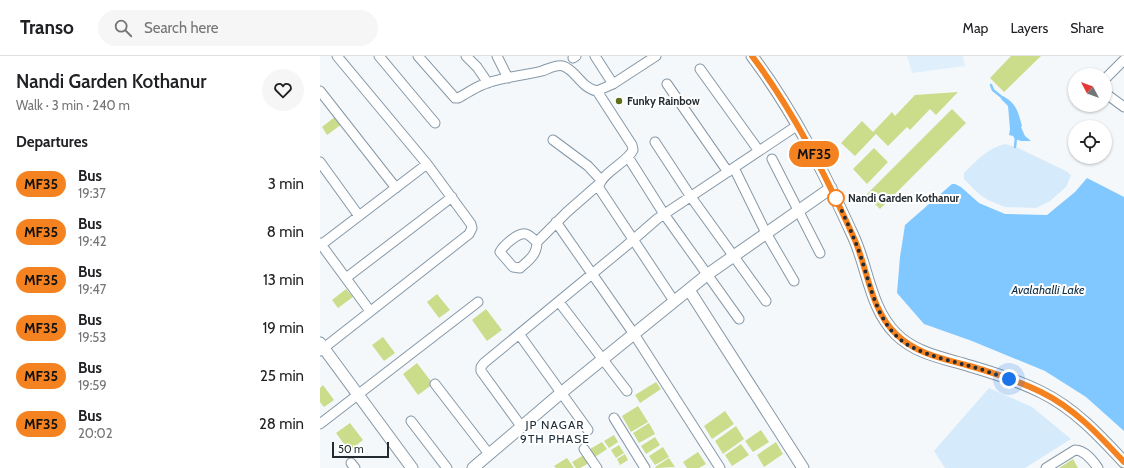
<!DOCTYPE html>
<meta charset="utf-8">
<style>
:root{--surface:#fff;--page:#f6f6f6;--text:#202124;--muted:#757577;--line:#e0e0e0}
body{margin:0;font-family:Cabin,sans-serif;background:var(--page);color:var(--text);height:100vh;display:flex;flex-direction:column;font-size:15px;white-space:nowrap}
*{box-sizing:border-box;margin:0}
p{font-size:13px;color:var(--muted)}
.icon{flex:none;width:22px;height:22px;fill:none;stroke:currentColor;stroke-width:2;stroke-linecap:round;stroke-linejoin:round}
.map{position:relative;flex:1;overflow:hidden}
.side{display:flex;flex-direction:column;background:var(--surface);width:320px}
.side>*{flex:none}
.badge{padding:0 8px;border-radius:13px;font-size:14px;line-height:26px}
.needle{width:26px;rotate:311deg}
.controls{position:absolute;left:748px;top:12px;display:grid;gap:8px}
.controls a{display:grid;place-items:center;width:44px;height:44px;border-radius:50%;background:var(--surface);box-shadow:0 1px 3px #0004;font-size:20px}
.scale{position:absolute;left:12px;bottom:10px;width:57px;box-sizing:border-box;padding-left:4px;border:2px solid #232b31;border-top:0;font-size:11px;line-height:14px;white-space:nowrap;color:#232b31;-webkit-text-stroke:3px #fff;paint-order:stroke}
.you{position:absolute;width:20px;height:20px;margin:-10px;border:3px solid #fff;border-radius:50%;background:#1a73e8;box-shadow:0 0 0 6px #1a73e833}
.map>.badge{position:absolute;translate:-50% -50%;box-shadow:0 0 0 2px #fff}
h2{padding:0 16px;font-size:15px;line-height:36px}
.round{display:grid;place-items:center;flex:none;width:42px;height:42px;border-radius:21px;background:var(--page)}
.headline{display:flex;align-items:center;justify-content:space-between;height:68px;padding:0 16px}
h1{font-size:19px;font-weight:600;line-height:30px}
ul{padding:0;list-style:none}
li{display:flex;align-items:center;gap:12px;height:48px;padding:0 16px}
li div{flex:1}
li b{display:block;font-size:15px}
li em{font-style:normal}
li .badge{min-width:44px;font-weight:700;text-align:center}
header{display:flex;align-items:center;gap:24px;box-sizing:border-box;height:56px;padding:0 20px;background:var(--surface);border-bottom:1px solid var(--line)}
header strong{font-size:19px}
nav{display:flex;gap:22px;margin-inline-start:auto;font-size:14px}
.search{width:280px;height:36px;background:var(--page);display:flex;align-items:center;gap:10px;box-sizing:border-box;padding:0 14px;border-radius:22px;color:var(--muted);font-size:15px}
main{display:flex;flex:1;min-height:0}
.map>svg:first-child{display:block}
</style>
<header>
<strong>Transo</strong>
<div class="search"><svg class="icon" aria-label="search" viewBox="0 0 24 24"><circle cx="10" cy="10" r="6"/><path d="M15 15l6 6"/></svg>Search here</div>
<nav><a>Map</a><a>Layers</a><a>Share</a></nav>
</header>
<main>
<section class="side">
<div class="headline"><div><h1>Nandi Garden Kothanur</h1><p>Walk · 3 min · 240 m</p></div><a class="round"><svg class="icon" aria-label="heart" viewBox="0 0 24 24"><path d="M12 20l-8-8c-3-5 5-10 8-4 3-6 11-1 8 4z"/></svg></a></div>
<h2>Departures</h2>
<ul>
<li><span class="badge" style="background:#f58220;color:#111">MF35</span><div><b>Bus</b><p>19:37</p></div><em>3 min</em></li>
<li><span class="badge" style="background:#f58220;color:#111">MF35</span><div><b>Bus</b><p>19:42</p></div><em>8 min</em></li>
<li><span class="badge" style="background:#f58220;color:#111">MF35</span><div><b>Bus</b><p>19:47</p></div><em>13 min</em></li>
<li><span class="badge" style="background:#f58220;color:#111">MF35</span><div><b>Bus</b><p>19:53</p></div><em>19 min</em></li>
<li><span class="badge" style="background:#f58220;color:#111">MF35</span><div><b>Bus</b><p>19:59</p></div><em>25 min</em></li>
<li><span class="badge" style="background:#f58220;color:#111">MF35</span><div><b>Bus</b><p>20:02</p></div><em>28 min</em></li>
</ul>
</section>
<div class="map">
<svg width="804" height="412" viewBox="0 0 804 412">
<rect width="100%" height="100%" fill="#f4f8fb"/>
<path fill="#dfeffc" d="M587,0H643L645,10L592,17Z"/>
<path fill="#d5eafa" d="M685,88L698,92L746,115L751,119L746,131L730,145L716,152L685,151L668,144L659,138L644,123V117C656,105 668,92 685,88Z
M669,332L712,351L751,383L705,412H625L614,395Z"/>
<path fill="#80c8ff" d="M683,40C697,48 698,56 702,70L701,71L705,80L711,85H701L695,83L693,80L689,79L690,73L688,50L681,43Z
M767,122L804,141V375L766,341L725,315L652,285L604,268L577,237L580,201L585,169L632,128H635L641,131L659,147L685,158L727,159L755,136Z"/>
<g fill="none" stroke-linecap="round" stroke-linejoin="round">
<path stroke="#80c8ff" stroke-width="2.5" d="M671,29L673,34L684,43
M695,91L696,81"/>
</g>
<path fill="#cbdc8b" d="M691,0H721L684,36L670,22Z
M638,36L616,59L610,53L590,74L587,71L568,90L556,78L535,100L521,87L542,65L553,76L572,56L575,60L595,39Z
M632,53L646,67L560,153L546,139Z
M16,60L22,68L7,79L2,71Z
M554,92L568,106L547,128L533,113Z
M26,233L33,241L18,252L12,244Z
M117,238L130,254L119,262L107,246Z
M166,253L182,274L167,285L152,264Z
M63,281L75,297L64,305L52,289Z
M97,307L113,328L98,339L83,318Z
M336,326L341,333L320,347L315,339Z
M3,329L14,344L4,351L0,346V332Z
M318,350L328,366L311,376L302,360Z
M405,355L414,368L392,383L384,370Z
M30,367L43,384L29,395L16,377Z
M329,367L335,378L319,387L313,377Z
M416,370L424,383L403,398L395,385Z
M441,374L449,386L433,396L425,385Z
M294,379L298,386L289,392L284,385Z
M335,381L340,389L326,398L321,390Z
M282,386L287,393L275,401L270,393Z
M456,386L463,398L444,411L437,399Z
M421,388L429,399L412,410L405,399Z
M299,389L304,397L296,402L291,394Z
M343,391L349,401L335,409L329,400Z
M378,396L386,408L379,412H367L363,406Z
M305,398L308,404L300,409L297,403Z
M264,399L269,407L260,412H256L252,406Z
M247,402L254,412H236L234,410Z
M349,402L355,411L336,412L335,411Z
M753,403L758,412H739Z"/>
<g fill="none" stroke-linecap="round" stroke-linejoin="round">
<defs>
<path id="minor" d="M59,0L115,67
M98,0L135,42H138C146,38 154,32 162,29C181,21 202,20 222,15C228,13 237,8 243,10C256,14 261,32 277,35L293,28L336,0
M146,0L157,11L168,27
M177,0L188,22
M275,0L293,28
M253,2L256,0
M380,13L439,95
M785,23L804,4
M347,28L408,116
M0,35L76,132
M277,35L312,89L313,94C307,107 279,118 279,132L354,245
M785,37L804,51
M233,84L268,110L281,124
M335,86L371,141L446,245
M308,101L344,158L419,263
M452,103L500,197
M0,106L39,160
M414,112L446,177L474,225
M236,166L314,278L400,412
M217,186C214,184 210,179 206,178C198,176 183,190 180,196L193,211L200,212C208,205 217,199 217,186L247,156L279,128
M0,187L50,255
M1,189L107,108
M26,222L132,141
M239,246L307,335
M199,278L268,374
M0,295L149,178L152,172L151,168L107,108L17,0
M115,328L169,398
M294,362L325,412
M91,365L127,412
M0,368L158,246
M201,370L161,315V311L164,307L306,190L337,163L478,69
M264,393L277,412
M31,407L35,412
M726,412L755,394C765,394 773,405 778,412"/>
<path id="tertiary" d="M432,0C474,56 505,118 534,182C548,213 550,252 576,278C596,298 624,302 650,310C674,317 699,325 721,336C754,352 779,379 804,406
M369,234L483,412
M0,287L92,412
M153,412L241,337L388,218L511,132"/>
</defs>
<use href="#minor" stroke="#8698a7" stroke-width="11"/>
<use href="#tertiary" stroke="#8698a7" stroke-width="13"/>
<use href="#minor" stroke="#fff" stroke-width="9"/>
<use href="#tertiary" stroke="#fff" stroke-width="11"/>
</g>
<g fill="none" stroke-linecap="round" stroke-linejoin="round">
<defs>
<path id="line" d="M432,0C474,56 505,118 534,182C548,213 550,253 576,278C596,298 624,303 650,310C674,317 699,325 721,336C754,352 779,379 804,406"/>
</defs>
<use href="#line" stroke="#fff" stroke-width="9"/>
<use href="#line" stroke="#f58220" stroke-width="6"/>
<path stroke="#232b31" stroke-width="4" stroke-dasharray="0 7.2" d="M516,142C521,154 529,169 534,183C550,218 552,267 588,289C607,300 629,304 649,310C662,313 676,319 689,323"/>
</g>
<circle fill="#616e18" stroke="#fff" stroke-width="1.5" cx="299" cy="45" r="4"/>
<circle fill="#fff" stroke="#f58220" stroke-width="2" cx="516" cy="142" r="8"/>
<g text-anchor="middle" stroke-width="4" stroke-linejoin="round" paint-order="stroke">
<g font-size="11" font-weight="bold" fill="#232b31" stroke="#fff" text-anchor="start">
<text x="307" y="49">Funky Rainbow</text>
</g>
<g font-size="11" font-weight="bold" fill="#232b31" stroke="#fff" text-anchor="start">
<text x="528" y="146">Nandi Garden Kothanur</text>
</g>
<g font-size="12" font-style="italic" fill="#102f45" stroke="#fff">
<text x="728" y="238">Avalahalli Lake</text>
</g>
<g font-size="12" letter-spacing="1" fill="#20303d" stroke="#fff">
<text x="235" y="373">JP NAGAR<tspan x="235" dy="14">9TH PHASE</tspan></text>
</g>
</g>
</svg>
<div class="controls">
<a><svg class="needle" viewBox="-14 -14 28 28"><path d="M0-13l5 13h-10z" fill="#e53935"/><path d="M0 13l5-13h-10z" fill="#757577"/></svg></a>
<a><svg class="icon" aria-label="locate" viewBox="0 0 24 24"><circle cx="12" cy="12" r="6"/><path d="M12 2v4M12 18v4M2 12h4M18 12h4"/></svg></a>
</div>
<div class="scale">50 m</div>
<div class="you" style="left:689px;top:323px"></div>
<b class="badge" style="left:494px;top:98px;background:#f58220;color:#111">MF35</b>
</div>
</main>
